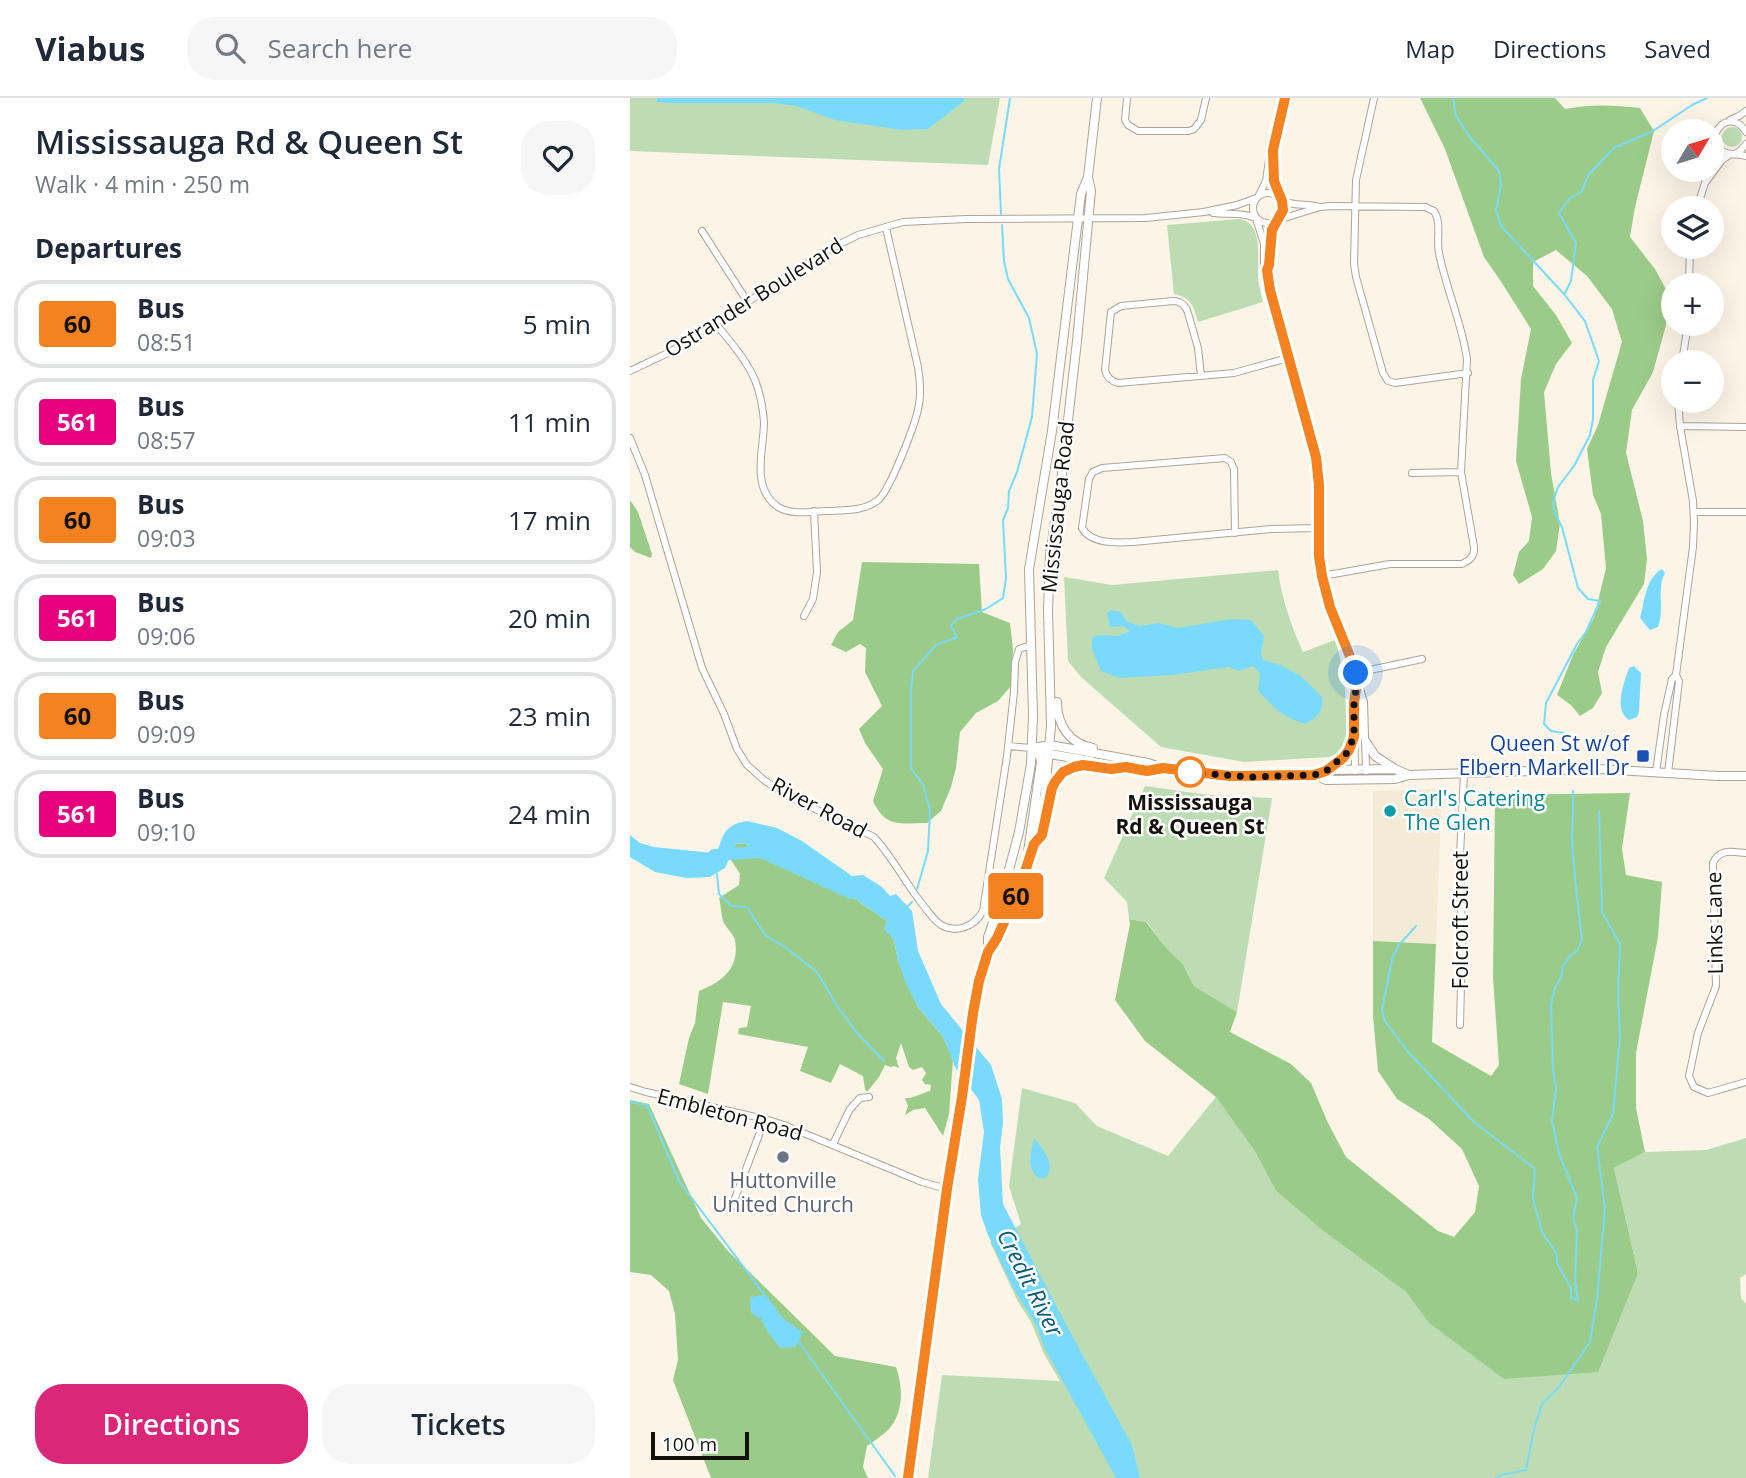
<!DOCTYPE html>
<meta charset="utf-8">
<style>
:root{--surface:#fff;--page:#f6f6f7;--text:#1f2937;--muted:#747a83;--line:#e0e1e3;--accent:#db2777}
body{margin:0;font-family:"Open Sans",sans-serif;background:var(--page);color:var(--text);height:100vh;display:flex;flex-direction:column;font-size:26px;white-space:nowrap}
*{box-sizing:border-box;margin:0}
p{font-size:23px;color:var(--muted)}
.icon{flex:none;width:38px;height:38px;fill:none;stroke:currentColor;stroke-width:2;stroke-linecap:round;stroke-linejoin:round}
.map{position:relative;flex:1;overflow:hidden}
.panel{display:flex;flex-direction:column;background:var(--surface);width:630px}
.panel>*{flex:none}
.badge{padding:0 14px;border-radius:5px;font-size:24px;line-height:46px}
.needle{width:46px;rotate:52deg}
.buttons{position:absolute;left:1031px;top:21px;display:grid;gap:14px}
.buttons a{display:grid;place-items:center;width:63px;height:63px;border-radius:50%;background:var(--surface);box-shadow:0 7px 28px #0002;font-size:35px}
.scale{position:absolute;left:21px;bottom:18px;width:98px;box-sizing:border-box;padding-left:7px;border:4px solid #14110d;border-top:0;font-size:19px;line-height:24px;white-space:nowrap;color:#14110d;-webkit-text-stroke:5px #fff;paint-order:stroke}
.you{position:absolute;width:35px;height:35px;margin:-18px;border:5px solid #fff;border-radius:50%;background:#1a73e8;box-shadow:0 0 0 10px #1a73e833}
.map>.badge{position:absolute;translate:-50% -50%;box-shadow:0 0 0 4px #fff}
h2{padding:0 35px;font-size:26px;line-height:63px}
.round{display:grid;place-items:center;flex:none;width:74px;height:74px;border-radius:28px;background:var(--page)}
.summary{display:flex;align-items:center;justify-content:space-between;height:119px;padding:0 35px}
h1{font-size:33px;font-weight:600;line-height:52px}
.button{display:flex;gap:14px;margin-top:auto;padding:14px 35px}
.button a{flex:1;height:80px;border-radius:28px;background:var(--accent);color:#fff;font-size:28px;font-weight:600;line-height:80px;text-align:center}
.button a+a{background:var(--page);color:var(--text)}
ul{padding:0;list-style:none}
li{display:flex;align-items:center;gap:21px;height:88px;margin:0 14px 10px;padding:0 21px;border:4px solid var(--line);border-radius:28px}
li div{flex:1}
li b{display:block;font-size:26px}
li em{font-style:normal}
li .badge{min-width:77px;font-weight:700;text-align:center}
header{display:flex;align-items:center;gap:42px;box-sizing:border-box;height:98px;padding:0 35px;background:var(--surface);border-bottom:2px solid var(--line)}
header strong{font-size:33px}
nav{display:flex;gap:38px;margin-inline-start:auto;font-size:24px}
.search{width:490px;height:63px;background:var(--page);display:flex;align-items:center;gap:18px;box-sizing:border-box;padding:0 24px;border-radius:28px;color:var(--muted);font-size:26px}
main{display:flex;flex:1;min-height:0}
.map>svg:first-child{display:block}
</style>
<header>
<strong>Viabus</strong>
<div class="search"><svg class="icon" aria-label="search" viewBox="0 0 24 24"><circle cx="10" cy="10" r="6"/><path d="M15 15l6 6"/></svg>Search here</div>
<nav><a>Map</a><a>Directions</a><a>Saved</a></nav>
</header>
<main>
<section class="panel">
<div class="summary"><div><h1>Mississauga Rd &amp; Queen St</h1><p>Walk · 4 min · 250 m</p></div><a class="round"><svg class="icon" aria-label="heart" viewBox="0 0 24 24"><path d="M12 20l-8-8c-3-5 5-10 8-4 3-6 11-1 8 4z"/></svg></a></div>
<h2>Departures</h2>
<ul>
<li><span class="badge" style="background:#f58220;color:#111">60</span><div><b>Bus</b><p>08:51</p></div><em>5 min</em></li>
<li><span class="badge" style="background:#e6007e;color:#fff">561</span><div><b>Bus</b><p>08:57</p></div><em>11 min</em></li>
<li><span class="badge" style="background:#f58220;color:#111">60</span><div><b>Bus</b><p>09:03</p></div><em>17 min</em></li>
<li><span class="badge" style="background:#e6007e;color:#fff">561</span><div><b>Bus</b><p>09:06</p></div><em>20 min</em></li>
<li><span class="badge" style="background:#f58220;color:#111">60</span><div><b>Bus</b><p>09:09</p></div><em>23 min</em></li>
<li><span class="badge" style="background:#e6007e;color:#fff">561</span><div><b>Bus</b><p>09:10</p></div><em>24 min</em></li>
</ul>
<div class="button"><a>Directions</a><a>Tickets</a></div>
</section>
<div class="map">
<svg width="1116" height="1380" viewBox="0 0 1116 1380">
<rect width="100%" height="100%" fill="#fcf5e7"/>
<path fill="#f3ebd6" d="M812,691L806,846L743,843V693Z"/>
<path fill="#bedcb3" d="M0,0H370L358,67L0,53Z
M1092 39a10 10 0 1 1 20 0a10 10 0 1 1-20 0Z
M609,121C635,125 627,162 628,181C629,189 631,196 633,204L568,224C564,209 561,199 544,196L537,127Z
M648,472C652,502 661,527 673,554L705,542C714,572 716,592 716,623C716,632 717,642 712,650C709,655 704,657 699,659L614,664L531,649L451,579L438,563L434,479L482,487Z
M515,688L578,697L642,700L607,914L564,888L553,866L538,852L517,824L499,821L497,804L474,780Z
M392,990L445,1005L467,1028L538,1058L586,999L624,1052L646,1093L692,1132L776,1194L798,1224L1008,1175L984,1070L1015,1054L1076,1052L1116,1040V1176L1110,1180L1111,1200L1116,1206V1380H298L312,1277L430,1283L414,1256L401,1224L388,1204L360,1144L391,1126L379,1088Z"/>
<path fill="#9bcb89" d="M790,0H925L935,11C961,6 984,7 1010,10L1024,33L1005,109L1000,139L1025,171L1037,193L1036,227L1023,274L1002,312L996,355L1013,423L1017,461L1014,486L976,549L968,574L972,595L963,610L950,618L941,607L927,597L943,557L964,520L976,470L971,416L963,397L957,351L968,327L992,244L982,211L957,178L926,152L903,164V188L926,217L942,245L926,266L914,294L921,375L930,426L926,453L913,471L889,486L883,477L889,454L899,443L902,419L886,363L891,281L901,231L870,182L854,159L815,51Z
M0,402L8,414L22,456L21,460L5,454L0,449Z
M232,464L349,466L352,514L380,525L383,551L381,588L368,603L346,615L330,634L326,670L321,689L311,713L297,725C271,725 256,731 243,703L253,671L235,645L229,631L252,608L235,574L236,550L230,546L216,554L201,547L208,534L223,522Z
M1000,695L992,751L996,777L1032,784L1028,839L1006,955V1010L1015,1054L984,1070L1008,1175L968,1274L874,1281L798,1224L776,1194L692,1132L646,1093L624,1052L586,999L515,943L485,902L500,826L499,821L516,824L538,852L553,866L564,888L607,914L600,934L661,966L681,985L698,1025L716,1059L808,1133L824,1139L845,1114L849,1088L832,1051L799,1021L767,1001L748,973L743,918V843L806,846L802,944L861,978L869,967L863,879L865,697Z
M116,745L119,750L138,756L169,775L192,778L257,823L255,831L264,842L268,863L288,909L313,939L323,961L319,1016L313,1038L295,1010L283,1012L275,1017L278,1008L275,1000C282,1001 292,995 300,993L301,987L295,986L292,982L296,975L292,969L283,972L279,969L271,945L266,960L269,970L264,968L261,969L255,967L249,979L237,994L235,991L233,978L210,966L201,985L170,973L178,949L108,936L109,930L117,929L121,908L93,904L78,996L49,986L59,940L65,925L69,893C92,884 110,870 105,842C103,835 96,830 93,823C91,816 91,807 89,800L109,787L110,776L99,759L106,746Z
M0,1002L19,1006L71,1120L98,1153L205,1258L266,1269C273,1289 274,1314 259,1331C252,1338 244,1343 237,1348L233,1369L238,1380H81L43,1282L48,1262L45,1216L39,1193L21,1177L0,1174Z"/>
<path fill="#7adafe" d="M27,0H335L333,4L298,31L272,32L205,22L166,8L143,5H44L27,4Z
M1032,471L1035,475C1026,492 1035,511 1028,529L1020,532L1010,520C1015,503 1015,481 1032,471Z
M481,512L491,514L496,523L509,528L529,525L548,530L601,521L621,522L634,538L631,556L633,562L650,567L671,578L692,599C694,614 687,619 675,626C654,620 642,609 628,592L630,575L623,568L609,573L599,569L542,577L489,580L471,573L462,551V540L468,537L488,538L500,533L493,528L480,529L477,515Z
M1004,568L1011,575L1009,614L1007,619L999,622C983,612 994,585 999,570Z
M117,723L147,730L172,743L222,778L233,777L252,789L260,798L266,796L282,813L288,853L311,906L361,967L372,1001L373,1025L370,1049L373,1106L439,1232L502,1347L510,1380H486L415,1251L406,1227L383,1190L358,1137L351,1117L348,1081L354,1034L349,1002L326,971L313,939L288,909L276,886L268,863L264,842L254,831L257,823L192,778L169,775L138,756L119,750L116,745L106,746L95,770L80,779L56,780L25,774L0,759V737L10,745L24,749L83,755L88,752C93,735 97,726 117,723Z
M404,1040C414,1053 426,1065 416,1080H408C396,1070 401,1054 404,1040Z
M133,1197L154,1221L173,1234L166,1249L150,1250L137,1233L131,1221L121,1215L120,1199Z"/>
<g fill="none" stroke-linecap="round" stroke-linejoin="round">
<path stroke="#7adafe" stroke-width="2" d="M823,0L826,18L839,38L869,73L871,87L866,112L871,128L934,196L955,223L969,263L963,282V321L960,337L944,368L928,389L923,404L925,416L932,429L948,490L958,501L970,503L956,534L947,546L916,605L914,626L921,633L934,635L935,646
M371,116L369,71L380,0
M935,195L941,183L946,145L929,115L939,101L951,94L959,76L984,50L1023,33L1062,7L1077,0
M943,693C944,710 942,726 942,743C944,776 948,809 952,842L947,853L940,858L933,868L931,880L925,890L921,906L923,972L926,990L922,1022L929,1056L947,1100L943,1120L947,1133L945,1183L948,1203
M87,776L89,796L101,808L117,809L135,837L155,849L187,874L207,908L227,935L254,963
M287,791L298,753L300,712L293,687L281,670V593L283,573L306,547L327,539L321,528L327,521L356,511L373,500L376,480L373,422L378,410L379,393L387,374L402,319L407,256L399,220L378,181L374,163L372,127
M277,809L282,804
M786,828L769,847L762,861L752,912L755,923L778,954L844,1024L905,1071L903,1101L912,1134L927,1156V1165L941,1190V1200L946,1202
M0,1004L17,1007L49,1083L146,1212
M168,1243L265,1378
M866,1380L871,1377L896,1372L904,1331L912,1306L929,1289L960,1244L967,1201L975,1111L967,1049L983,1016L990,939L988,895L990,846L972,814L969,713"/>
<path stroke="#7adafe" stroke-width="12" d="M84,757L131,754L221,795"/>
<defs>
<path id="minor" d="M497,0L495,22L498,27L508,33H559L564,31L571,22L576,0
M744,0L726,82L724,166L726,179L753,275L758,283L765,285L838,275
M1100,22L1109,18L1116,13
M1116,34C1099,6 1070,42 1094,54C1100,57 1109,56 1116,58
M644,54V83L649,98
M1106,55L1110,53L1116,46
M1082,62L1086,45
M1075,85L1092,62L1101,56
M623 110a15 15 0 1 1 30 0a15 15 0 1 1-30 0Z
M628,99L636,83L639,62L643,52L655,0
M652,102C667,110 675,104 690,109
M1067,110L1079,72
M583,115C598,117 612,114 626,120
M626,120L634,146V168L637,171L641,197L686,359L689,387V458L692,478L700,509L721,561L734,604L736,673
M648,122L690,109L701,108L795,109L804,113C812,125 806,141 809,155C816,191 832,225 837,261L831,374L844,449C845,458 840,462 832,466H760L692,478
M72,133L117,203
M637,171C644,156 638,140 646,123
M1059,187L1060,149
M85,225C99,242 116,261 125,282C130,295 133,310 134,324C134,351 120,390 148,409C161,417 180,414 195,413C213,412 232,414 247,403C259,395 287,323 289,306C291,294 290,281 288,269L256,130
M1052,264L1058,226
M0,273L40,254L198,152L228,137L273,124L336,121L516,120L574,114L607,107L626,100
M571,278L568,250L558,215C556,208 551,203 543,203L491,208L481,214L475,272C477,280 481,283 488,285L604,275L658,260
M1050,328L1116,329
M0,340L15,377L72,570L94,616L107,651L117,667L134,682L158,698L244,739C264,761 277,788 296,811C300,816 305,823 311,827C327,836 345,828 353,813L377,658L384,594L385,564L389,551L401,547
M782,375L831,374
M1064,414H1116
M605,435L604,371L601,364L595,360L472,370L463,374L459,381L452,430C461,446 486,445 503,444L641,431L689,430
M174,518L183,501L187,474L184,413
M726,575L792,561
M378,648L402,650
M725,673L724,605L727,586
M1026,674L1034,617L1042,581L1046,577
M1038,675L1049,583L1046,577L1063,449L1064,425L1063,403L1050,328L1048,303
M1116,755C1102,754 1090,750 1083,765L1086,888L1068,935L1059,978L1064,989L1078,995L1116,984
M830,927L832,848L830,757L834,675
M0,989L16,994L135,1021L154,1027L292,1084L317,1091
M203,1046L220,1011L230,1000L239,999
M102,1108L135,1021"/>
<path id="major" d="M427,604C427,626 439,646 463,650
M736,644L745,658L765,671
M402,650L420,647L518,665C566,683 633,678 684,677L696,672L765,671L779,677
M402,650L420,656L461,663
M491,668L517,673L533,670
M696,672L717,656L724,639
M684,677L696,682L765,681L779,677L969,671L1088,678H1116
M419,705C429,652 458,674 496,669
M398,754L411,664L410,659L404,652
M358,851V839L372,798L389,734L401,666L403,617L399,471L422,333L451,96L458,79L467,0
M278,1380L317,1091L332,999L343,915L349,883L358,854L367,840L391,786L404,746L415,696L421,628L418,512L420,457L431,384L447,243L461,93L458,79"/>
</defs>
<use href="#minor" stroke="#aba598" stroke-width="8"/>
<use href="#major" stroke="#aba598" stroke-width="10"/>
<use href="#minor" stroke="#fff" stroke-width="6"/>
<use href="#major" stroke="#fff" stroke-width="8"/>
</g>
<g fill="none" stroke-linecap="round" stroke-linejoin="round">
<defs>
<path id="line" d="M278,1380L317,1091L332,999L343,915L349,883L358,854L367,840L391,786L404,746L412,737L422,690L425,684L433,674L444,669L453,667L481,671L496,669L517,673L533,670L600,678L684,677L696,673L713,660L719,652L724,639V605L727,584L721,561L700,509L692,478L689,458V387L686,359L640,192L637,172L639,167L642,132L653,112L652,103L644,83L643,52L655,0"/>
</defs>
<use href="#line" stroke="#fff" stroke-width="16"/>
<use href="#line" stroke="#f58220" stroke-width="10"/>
<path stroke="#14110d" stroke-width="7" stroke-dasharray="0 12.6" d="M560,674L619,679L684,677L696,673L716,656L724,639V605L727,584L726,575"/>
</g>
<rect fill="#1a4fb4" stroke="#fff" stroke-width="2.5" x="1006" y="651" width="14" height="14" rx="3.5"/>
<circle fill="#fff" stroke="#f58220" stroke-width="3.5" cx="560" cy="674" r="14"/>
<circle fill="#0f9aa8" stroke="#fff" stroke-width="2.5" cx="760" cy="713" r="7"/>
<circle fill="#6b7280" stroke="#fff" stroke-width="2.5" cx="153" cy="1059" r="7"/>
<g text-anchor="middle" stroke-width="5" stroke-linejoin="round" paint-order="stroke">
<g font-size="21" fill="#14110d" stroke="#fff">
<text transform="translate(124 200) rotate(-32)" y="7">Ostrander Boulevard</text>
<text transform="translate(428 409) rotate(-84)" y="7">Mississauga Road</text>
<text transform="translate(189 710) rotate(28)" y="7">River Road</text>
<text transform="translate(831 822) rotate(-90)" y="7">Folcroft Street</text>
<text transform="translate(1085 825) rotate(-91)" y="7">Links Lane</text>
<text transform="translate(100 1017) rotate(15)" y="7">Embleton Road</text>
</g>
<g font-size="21" fill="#164399" stroke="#fff" text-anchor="end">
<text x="999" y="653">Queen St w/of<tspan x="999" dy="24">Elbern Markell Dr</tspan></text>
</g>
<g font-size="21" fill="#0d838f" stroke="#fff" text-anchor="start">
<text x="774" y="708">Carl's Catering<tspan x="774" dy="24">The Glen</tspan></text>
</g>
<g font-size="21" font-weight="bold" fill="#14110d" stroke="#fff">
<text x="560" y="712">Mississauga<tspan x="560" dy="24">Rd &amp; Queen St</tspan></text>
</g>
<g font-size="21" fill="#5b616d" stroke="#fff">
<text x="153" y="1090">Huttonville<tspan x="153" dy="24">United Church</tspan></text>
</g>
<g font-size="23" font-style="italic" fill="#095c74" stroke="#fff">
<text transform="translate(400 1185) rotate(63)" y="8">Credit River</text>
</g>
</g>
</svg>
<div class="buttons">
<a><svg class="needle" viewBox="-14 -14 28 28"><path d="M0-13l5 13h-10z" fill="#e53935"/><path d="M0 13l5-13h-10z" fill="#747a83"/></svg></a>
<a><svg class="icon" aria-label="layers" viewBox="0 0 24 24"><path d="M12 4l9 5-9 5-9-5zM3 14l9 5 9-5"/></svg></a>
<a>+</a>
<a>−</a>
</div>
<div class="scale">100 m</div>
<div class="you" style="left:726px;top:575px"></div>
<b class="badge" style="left:386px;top:798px;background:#f58220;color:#111">60</b>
</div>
</main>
